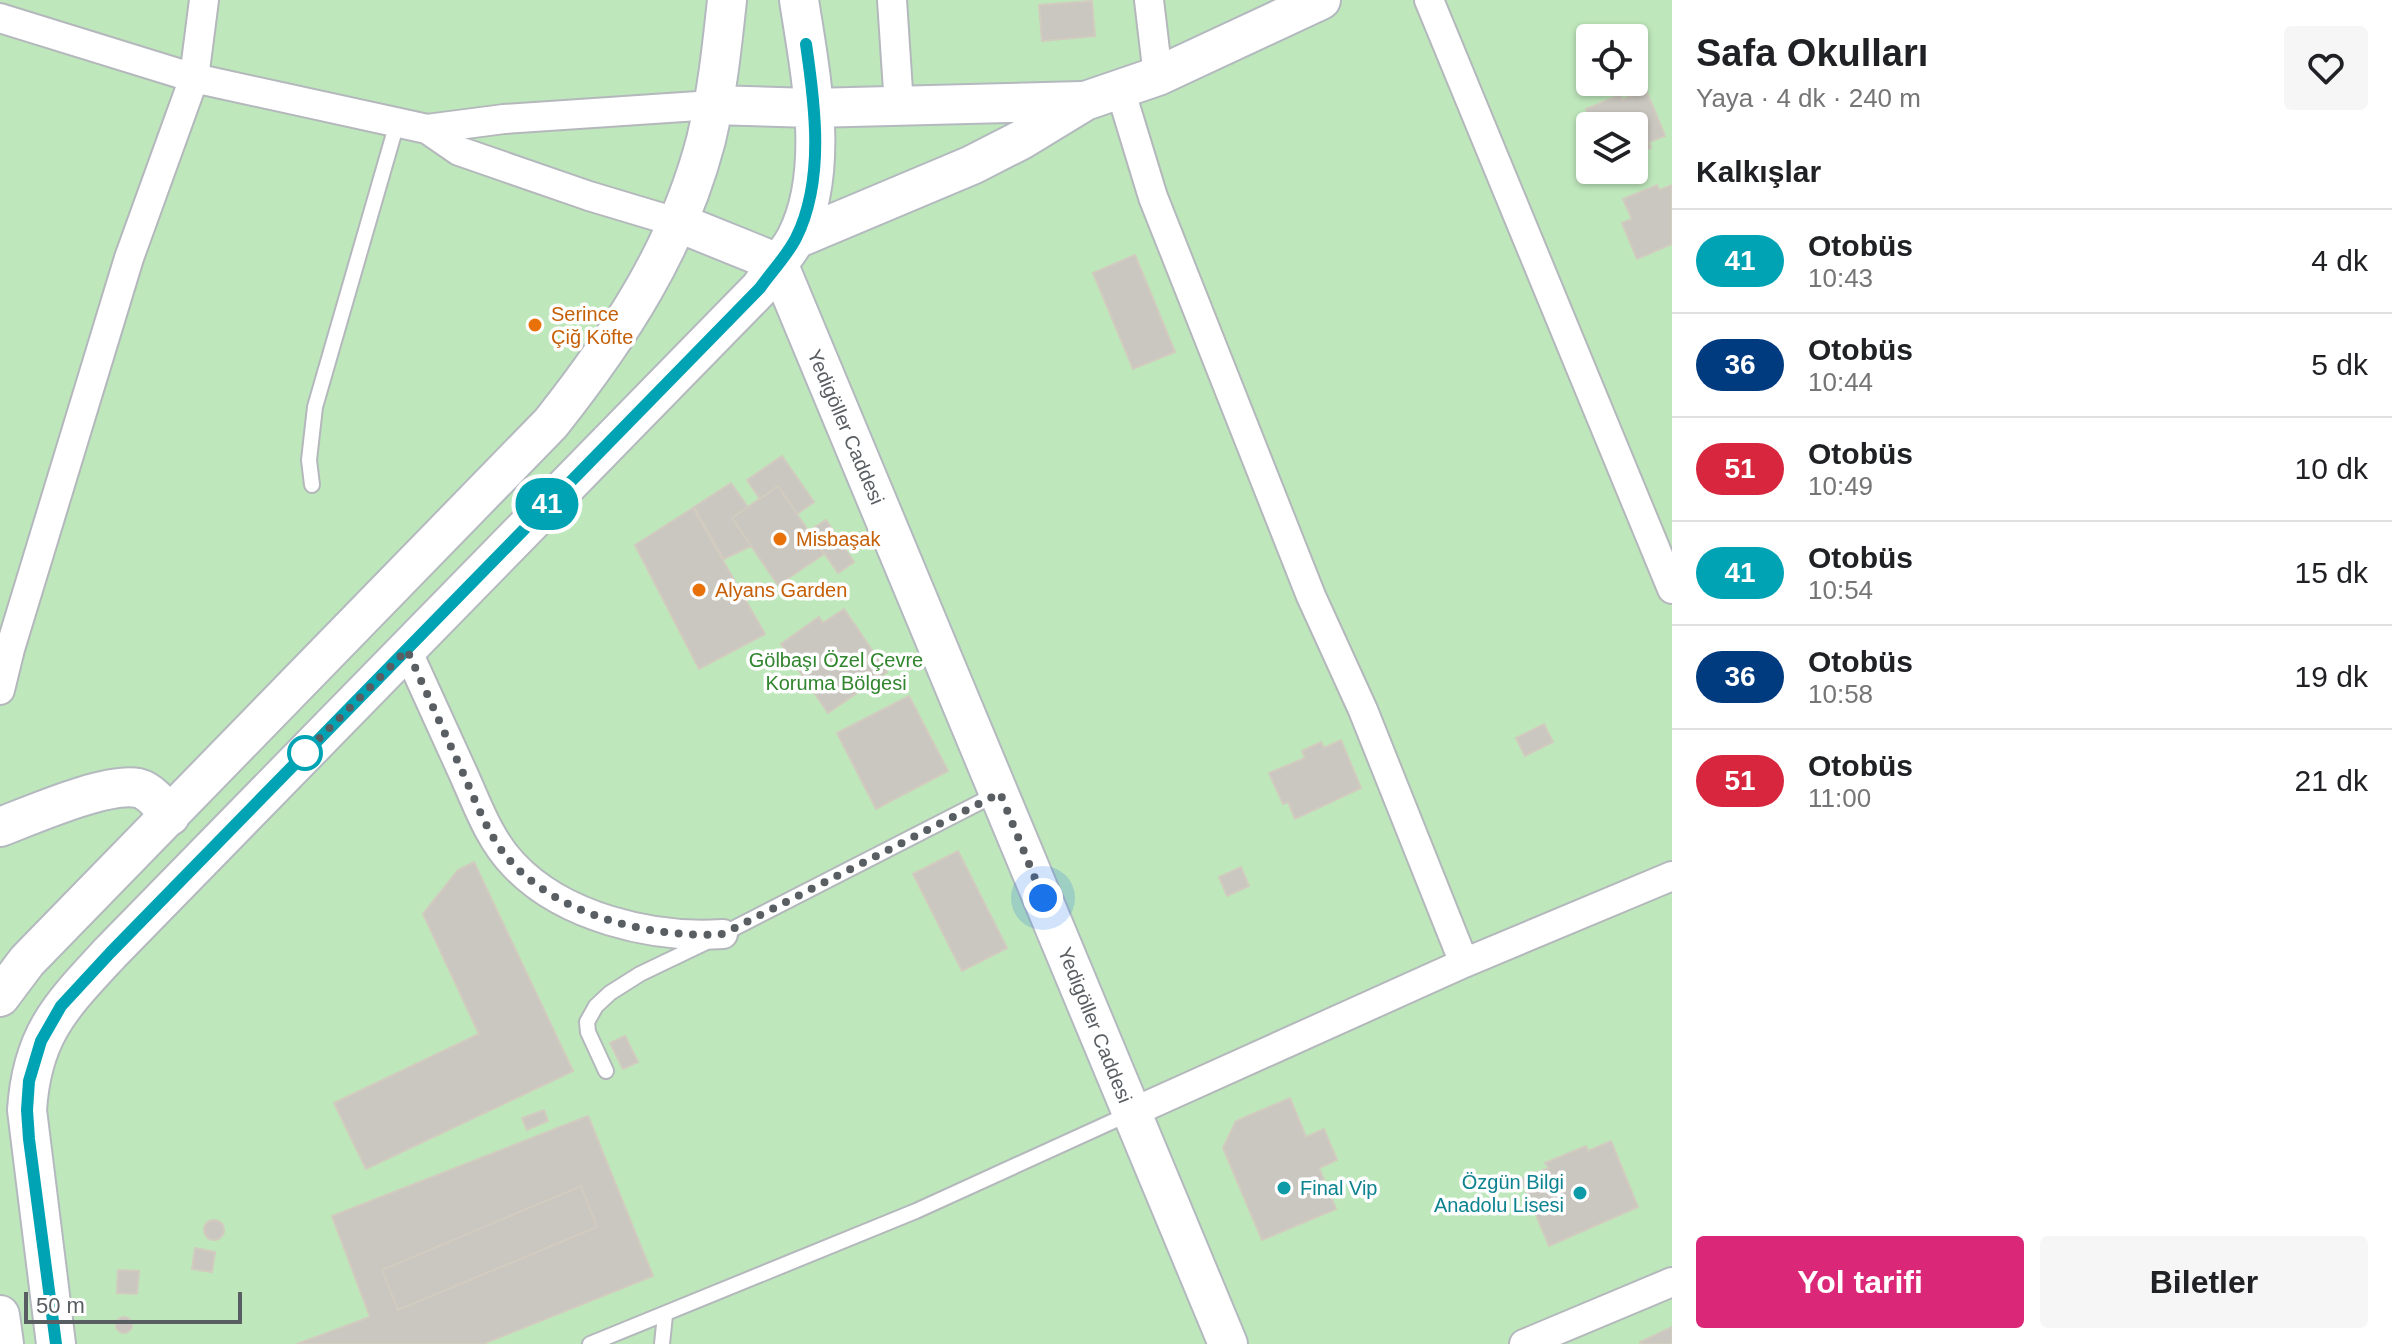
<!DOCTYPE html>
<html lang="tr">
<meta charset="utf-8">
<style>
:root{--surface:#fff;--page:#f6f6f6;--text:#202124;--muted:#757577;--line:#e0e0e0;--accent:#db2777}
body{margin:0;font-family:Arial,sans-serif;background:var(--page);color:var(--text);height:100vh;display:flex;flex-direction:column;font-size:30px;white-space:nowrap}
*{box-sizing:border-box;margin:0}
p{font-size:26px;color:var(--muted)}
.icon{flex:none;width:44px;height:44px;fill:none;stroke:currentColor;stroke-width:2;stroke-linecap:round;stroke-linejoin:round}
.map{position:relative;flex:1;overflow:hidden}
.side{display:flex;flex-direction:column;background:var(--surface);width:720px}
.side>*{flex:none}
.badge{padding:0 16px;border-radius:26px;font-size:28px;line-height:52px}
.controls{position:absolute;left:1576px;top:24px;display:grid;gap:16px}
.controls a{display:grid;place-items:center;width:72px;height:72px;border-radius:8px;background:var(--surface);box-shadow:0 2px 6px #0004;font-size:40px}
.scale{position:absolute;left:24px;bottom:20px;width:218px;box-sizing:border-box;padding-left:8px;border:4px solid #595e63;border-top:0;font-size:22px;line-height:28px;white-space:nowrap;color:#595e63;-webkit-text-stroke:6px #fff;paint-order:stroke}
.you{position:absolute;width:40px;height:40px;margin:-20px;border:6px solid #fff;border-radius:50%;background:#1a73e8;box-shadow:0 0 0 12px #1a73e833}
.map>.badge{position:absolute;translate:-50% -50%;box-shadow:0 0 0 4px #fff}
h2{padding:0 24px;font-size:30px;line-height:72px}
.round{display:grid;place-items:center;flex:none;width:84px;height:84px;border-radius:8px;background:var(--page)}
.overview{display:flex;align-items:center;justify-content:space-between;height:136px;padding:0 24px}
h1{font-size:38px;font-weight:600;line-height:60px}
.primary-button{display:flex;gap:16px;margin-top:auto;padding:16px 24px}
.primary-button a{flex:1;height:92px;border-radius:8px;background:var(--accent);color:#fff;font-size:32px;font-weight:600;line-height:92px;text-align:center}
.primary-button a+a{background:var(--page);color:var(--text)}
ul{padding:0;list-style:none}
li{display:flex;align-items:center;gap:24px;height:104px;padding:0 24px;border-top:2px solid var(--line)}
li div{flex:1}
li b{display:block;font-size:30px}
li em{font-style:normal}
li .badge{min-width:88px;font-weight:700;text-align:center}
main{display:flex;flex:1;min-height:0}
.map>svg:first-child{display:block}
</style>
<main>
<div class="map">
<svg width="1672" height="1344" viewBox="0 0 1672 1344">
<rect width="100%" height="100%" fill="#eeeae1"/>
<path fill="#bee7bb" fill-rule="evenodd" d="M0,0H1672V1344H0ZM1590,38H1634V82H1590ZM1590,126H1634V170H1590Z"/>
<path fill="#cac6c0" stroke="#d2cbbf" stroke-width="2" d="M1092,1L1095,36L1042,41L1039,5Z
M1646,90L1665,136L1649,142L1651,148L1634,155V126H1593L1586,109L1620,95L1622,100Z
M1657,185L1659,190L1672,185V244L1637,259L1622,223L1632,219L1623,199Z
M1135,255L1175,352L1133,369L1093,273Z
M782,456L814,502L797,514L778,486L760,499L747,480Z
M731,483L748,507L732,518L751,546L724,559L694,507Z
M778,486L824,554L778,585L732,518Z
M693,508L765,634L699,669L635,545Z
M826,520L854,562L838,573L809,531Z
M844,609L887,672L828,713L781,644L819,617L823,623Z
M909,696L948,771L876,809L837,733Z
M1544,724L1553,742L1525,756L1516,738Z
M1341,740L1361,788L1295,819L1288,802L1283,804L1269,773L1305,758L1302,751L1321,742L1324,748Z
M958,851L1007,948L962,971L913,874Z
M474,862L573,1071L366,1169L334,1103L479,1034L423,914L458,870Z
M1241,867L1249,886L1227,896L1219,877Z
M625,1036L638,1062L623,1069L610,1043Z
M1290,1098L1306,1137L1324,1129L1337,1160L1319,1168L1336,1209L1262,1240L1223,1148L1236,1121Z
M544,1110L548,1121L527,1130L522,1118Z
M588,1116L653,1276L483,1344H297L370,1317L332,1216Z
M1611,1141L1638,1207L1549,1246L1521,1179L1549,1168L1545,1163L1586,1146L1588,1151Z
M581,1186L597,1227L398,1310L382,1270Z
M204 1230a10 10 0 1 1 20 0a10 10 0 1 1-20 0Z
M195,1248L215,1252L212,1272L192,1269Z
M118,1270L139,1271L137,1294L117,1293Z
M116 1325a8 8 0 1 1 16 0a8 8 0 1 1-16 0Z
M1672,1327V1344H1641L1640,1342Z"/>
<g fill="none" stroke-linecap="round" stroke-linejoin="round">
<defs>
<path id="lane" d="M312,485L309,460L315,407L397,123
M606,1071L588,1032L587,1022L596,1006L610,993L640,974L713,939L998,793
M590,1344L916,1211L1131,1113
M662,1344L665,1315"/>
<path id="street" d="M892,0L899,106
M1149,0L1158,76
M1429,0L1672,589
M0,18L194,78L427,129L504,119L713,105
M1120,89L1153,197L1311,596L1363,710L1464,963
M427,129L459,151L589,196L679,223
M407,650C426,691 444,732 463,773C477,804 489,839 513,864C562,917 653,939 723,934
M0,690L10,649L129,258L194,78L204,0
M1131,1113L1464,963L1672,876
M1524,1344L1672,1282"/>
<path id="secondary" d="M713,105L812,108L1082,101
M679,223L778,263L1228,1344
M796,239L972,165L1021,140L1085,101L1158,76L1321,0
M0,827C32,815 106,782 138,788C151,791 162,806 170,816
M0,997L27,961L551,423C619,337 678,248 706,140C717,94 722,47 727,0
M0,1315L4,1344
M56,1344L27,1110C32,1034 61,1006 110,953L760,288C771,272 787,255 796,238C831,170 810,72 799,0"/>
</defs>
<use href="#lane" stroke="#b4b8bc" stroke-width="18"/>
<use href="#street" stroke="#b4b8bc" stroke-width="32"/>
<use href="#secondary" stroke="#b4b9bf" stroke-width="42"/>
<use href="#lane" stroke="#fff" stroke-width="14"/>
<use href="#street" stroke="#fff" stroke-width="28"/>
<use href="#secondary" stroke="#fff" stroke-width="38"/>
</g>
<g fill="none" stroke-linecap="round" stroke-linejoin="round">
<defs>
<path id="line" d="M56,1344L29,1139L27,1110L29,1081L41,1041L61,1006L110,953L760,288C771,272 787,256 796,238C825,180 815,105 806,44"/>
</defs>
<use href="#line" stroke="#fff" stroke-width="18"/>
<use href="#line" stroke="#00a3b4" stroke-width="12"/>
<path stroke="#595e63" stroke-width="8" stroke-dasharray="0 14.4" d="M305,753L297,761L407,650C426,691 444,732 463,773C477,804 489,839 513,864C561,916 654,939 723,934L1000,793L1043,898"/>
</g>
<g fill="#e8710a" stroke="#fff" stroke-width="3">
<circle cx="535" cy="325" r="8"/>
<circle cx="780" cy="539" r="8"/>
<circle cx="699" cy="590" r="8"/>
</g>
<circle fill="#fff" stroke="#00a3b4" stroke-width="4" cx="305" cy="753" r="16"/>
<g fill="#0f9aa8" stroke="#fff" stroke-width="3">
<circle cx="1284" cy="1188" r="8"/>
<circle cx="1580" cy="1193" r="8"/>
</g>
<g text-anchor="middle" stroke-width="7" stroke-linejoin="round" paint-order="stroke">
<g font-size="20" fill="#c56008" stroke="#fff" text-anchor="start">
<text x="551" y="321">Serince<tspan x="551" dy="23">Çiğ Köfte</tspan></text>
<text x="796" y="546">Misbaşak</text>
<text x="715" y="597">Alyans Garden</text>
</g>
<g font-size="20" fill="#595e63" stroke="#fff">
<text transform="translate(846 427) rotate(67)" y="7">Yedigöller Caddesi</text>
<text transform="translate(1095 1025) rotate(68)" y="7">Yedigöller Caddesi</text>
</g>
<g font-size="20" fill="#31852e" stroke="#fff">
<text x="836" y="667">Gölbaşı Özel Çevre<tspan x="836" dy="23">Koruma Bölgesi</tspan></text>
</g>
<g font-size="20" fill="#0d838f" stroke="#fff" text-anchor="end">
<text x="1564" y="1189">Özgün Bilgi<tspan x="1564" dy="23">Anadolu Lisesi</tspan></text>
<text x="1300" y="1195" text-anchor="start">Final Vip</text>
</g>
</g>
</svg>
<div class="controls">
<a><svg class="icon" aria-label="locate" viewBox="0 0 24 24"><circle cx="12" cy="12" r="6"/><path d="M12 2v4M12 18v4M2 12h4M18 12h4"/></svg></a>
<a><svg class="icon" aria-label="layers" viewBox="0 0 24 24"><path d="M12 4l9 5-9 5-9-5zM3 14l9 5 9-5"/></svg></a>
</div>
<div class="scale">50 m</div>
<div class="you" style="left:1043px;top:898px"></div>
<b class="badge" style="left:547px;top:504px;background:#00a3b4;color:#fff">41</b>
</div>
<section class="side">
<div class="overview"><div><h1>Safa Okulları</h1><p>Yaya · 4 dk · 240 m</p></div><a class="round"><svg class="icon" aria-label="heart" viewBox="0 0 24 24"><path d="M12 20l-8-8c-3-5 5-10 8-4 3-6 11-1 8 4z"/></svg></a></div>
<h2>Kalkışlar</h2>
<ul>
<li><span class="badge" style="background:#00a3b4;color:#fff">41</span><div><b>Otobüs</b><p>10:43</p></div><em>4 dk</em></li>
<li><span class="badge" style="background:#003b80;color:#fff">36</span><div><b>Otobüs</b><p>10:44</p></div><em>5 dk</em></li>
<li><span class="badge" style="background:#d7263d;color:#fff">51</span><div><b>Otobüs</b><p>10:49</p></div><em>10 dk</em></li>
<li><span class="badge" style="background:#00a3b4;color:#fff">41</span><div><b>Otobüs</b><p>10:54</p></div><em>15 dk</em></li>
<li><span class="badge" style="background:#003b80;color:#fff">36</span><div><b>Otobüs</b><p>10:58</p></div><em>19 dk</em></li>
<li><span class="badge" style="background:#d7263d;color:#fff">51</span><div><b>Otobüs</b><p>11:00</p></div><em>21 dk</em></li>
</ul>
<div class="primary-button"><a>Yol tarifi</a><a>Biletler</a></div>
</section>
</main>
